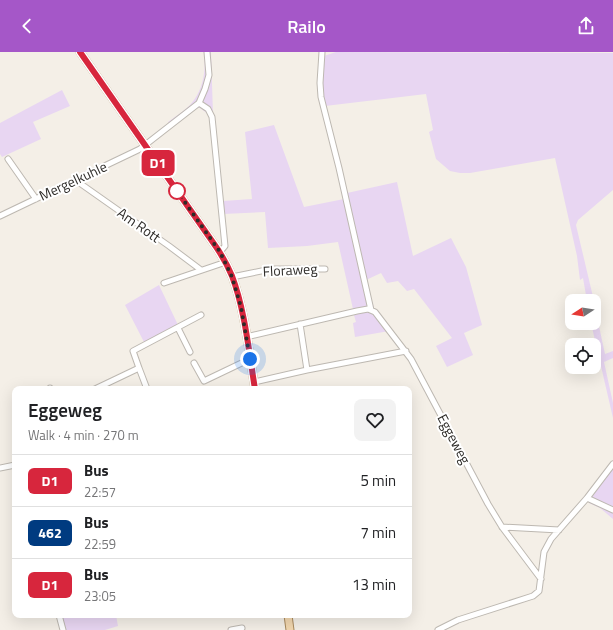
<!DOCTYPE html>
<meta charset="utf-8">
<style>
:root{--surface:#fff;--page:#f2f2f2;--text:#202124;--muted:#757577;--line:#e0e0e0;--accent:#a557c8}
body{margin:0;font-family:"Titillium Web",sans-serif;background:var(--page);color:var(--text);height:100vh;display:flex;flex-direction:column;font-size:15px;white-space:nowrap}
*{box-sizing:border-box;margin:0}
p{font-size:13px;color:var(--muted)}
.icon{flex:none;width:22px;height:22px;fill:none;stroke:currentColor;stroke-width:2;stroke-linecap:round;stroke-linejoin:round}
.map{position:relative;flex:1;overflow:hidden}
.sheet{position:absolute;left:12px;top:334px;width:400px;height:232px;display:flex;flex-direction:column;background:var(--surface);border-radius:8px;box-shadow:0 4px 16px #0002}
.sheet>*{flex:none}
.badge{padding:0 8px;border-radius:6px;font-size:14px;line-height:26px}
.needle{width:26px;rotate:258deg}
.fabs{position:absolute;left:565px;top:242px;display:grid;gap:8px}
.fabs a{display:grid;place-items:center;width:36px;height:36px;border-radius:8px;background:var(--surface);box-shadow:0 4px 16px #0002;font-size:20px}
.you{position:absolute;width:20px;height:20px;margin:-10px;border:3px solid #fff;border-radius:50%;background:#1a73e8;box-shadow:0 0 0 6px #1a73e833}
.map>.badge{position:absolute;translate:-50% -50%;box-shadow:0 0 0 2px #fff}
.round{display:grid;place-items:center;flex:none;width:42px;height:42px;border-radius:8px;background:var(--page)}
.overview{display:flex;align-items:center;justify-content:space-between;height:68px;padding:0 16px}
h1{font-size:19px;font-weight:600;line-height:30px}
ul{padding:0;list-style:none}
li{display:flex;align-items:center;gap:12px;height:52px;padding:0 16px;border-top:1px solid var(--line)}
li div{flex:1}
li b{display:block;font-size:15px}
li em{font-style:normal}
li .badge{min-width:44px;font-weight:700;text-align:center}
header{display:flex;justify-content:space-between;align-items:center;height:52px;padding:0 16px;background:var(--accent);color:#fff;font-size:18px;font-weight:600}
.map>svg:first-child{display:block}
</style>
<header><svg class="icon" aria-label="back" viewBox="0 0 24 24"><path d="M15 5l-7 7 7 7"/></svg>Railo<svg class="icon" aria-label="share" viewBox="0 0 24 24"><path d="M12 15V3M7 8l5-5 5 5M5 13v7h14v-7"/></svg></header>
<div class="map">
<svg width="613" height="578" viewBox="0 0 613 578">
<rect width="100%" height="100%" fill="#f4efe7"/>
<path fill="#e8d6f2" d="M204,0H211L213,63L208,62L200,56H196L171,75L168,70C176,64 188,57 194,48C204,34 206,17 204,0Z
M336,0L613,1V138L578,168L576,173L594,249H587L583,226L580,228L577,204L555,106L470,121H460L450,119L436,107L429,80L433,78L426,42L325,54L347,141L397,130L413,204L451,186L466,215L482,273L464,281L473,303L447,315L436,294L452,286L414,237L407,239L398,229L387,231L381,221L366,228L374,256L353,257L338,190L307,194L268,196L265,160L223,162V149L252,147L245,80L274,73L304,155L344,147L338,117L321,53L324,4Z
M62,38L70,54L33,70L41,87L2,105L0,102V71Z
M159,233L178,273L144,290L125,253Z
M594,251L605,302L613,299V306L604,310L613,351V366L591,271H594Z
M365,259L373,260L389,279L355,285L353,271L356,270L354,263Z
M613,416V467L600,456L589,451L596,438Z
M62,563H116L118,574L105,578H66Z"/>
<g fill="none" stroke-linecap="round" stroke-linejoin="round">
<defs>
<path id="minor" d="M322,0L320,31L321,45L339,116L371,258
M199,51L208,57L212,65L225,194L220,200
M8,107L36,147
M78,127L81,132L169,194L201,218
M0,164L140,97L199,51L205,37L209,23L207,0
M232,225L271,217H325
M164,231L226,210
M300,272L307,318
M178,276L190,300
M246,285L357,259L368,257L375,260L411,307L488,452L502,475L541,527
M194,311L204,329L250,307
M139,316L147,337
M254,330L307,318L406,299
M50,336V337
M95,337L139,316L133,299L201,263
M0,416L15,413
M587,446L613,458
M502,475L559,478
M59,563L63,578
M231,578L242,576
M438,578L458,568L533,544L539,539L544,500L551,487L587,446L613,412"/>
<path id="major" d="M80,0L212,189C220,200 227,212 232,224C245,258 249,301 255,337
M288,563L290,578"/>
</defs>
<use href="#minor" stroke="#bdb8b1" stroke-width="7"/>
<use href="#major" stroke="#a8895d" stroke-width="9"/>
<use href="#minor" stroke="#fff" stroke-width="5"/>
<use href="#major" stroke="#f2d7af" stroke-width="7"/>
</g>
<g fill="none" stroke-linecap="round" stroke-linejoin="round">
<defs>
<path id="line" d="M80,0L212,189C220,200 227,212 232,224C245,258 249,301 255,337"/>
</defs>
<use href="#line" stroke="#fff" stroke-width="9"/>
<use href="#line" stroke="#d7263d" stroke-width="6"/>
<path stroke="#2d2b28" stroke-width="4" stroke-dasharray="0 7.2" d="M177,139L220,200L232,225L241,255L250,307"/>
</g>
<circle fill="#fff" stroke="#d7263d" stroke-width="2" cx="177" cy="139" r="8"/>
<g text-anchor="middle" stroke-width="4" stroke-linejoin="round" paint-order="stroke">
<g font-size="14" fill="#2d2b28" stroke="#fff">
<text transform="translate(73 129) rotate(-25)" y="5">Mergelkuhle</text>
<text transform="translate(139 173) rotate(35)" y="5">Am Rott</text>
<text transform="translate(290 218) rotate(-3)" y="5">Floraweg</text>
<text transform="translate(454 387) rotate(62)" y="5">Eggeweg</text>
</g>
</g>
</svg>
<div class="fabs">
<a><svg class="needle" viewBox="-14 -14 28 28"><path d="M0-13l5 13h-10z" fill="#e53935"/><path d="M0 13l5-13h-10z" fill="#757577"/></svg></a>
<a><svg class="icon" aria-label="locate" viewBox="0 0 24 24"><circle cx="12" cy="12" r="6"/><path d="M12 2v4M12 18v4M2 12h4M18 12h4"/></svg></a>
</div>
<div class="you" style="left:250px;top:307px"></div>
<b class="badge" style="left:158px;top:111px;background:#d7263d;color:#fff">D1</b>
<section class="sheet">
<div class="overview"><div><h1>Eggeweg</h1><p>Walk · 4 min · 270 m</p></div><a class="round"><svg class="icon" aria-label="heart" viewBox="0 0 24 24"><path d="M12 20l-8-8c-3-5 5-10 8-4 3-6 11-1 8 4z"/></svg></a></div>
<ul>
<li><span class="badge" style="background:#d7263d;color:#fff">D1</span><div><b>Bus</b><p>22:57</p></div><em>5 min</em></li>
<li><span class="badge" style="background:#003b80;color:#fff">462</span><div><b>Bus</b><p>22:59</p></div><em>7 min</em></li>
<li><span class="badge" style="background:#d7263d;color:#fff">D1</span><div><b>Bus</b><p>23:05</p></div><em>13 min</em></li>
</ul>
</section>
</div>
